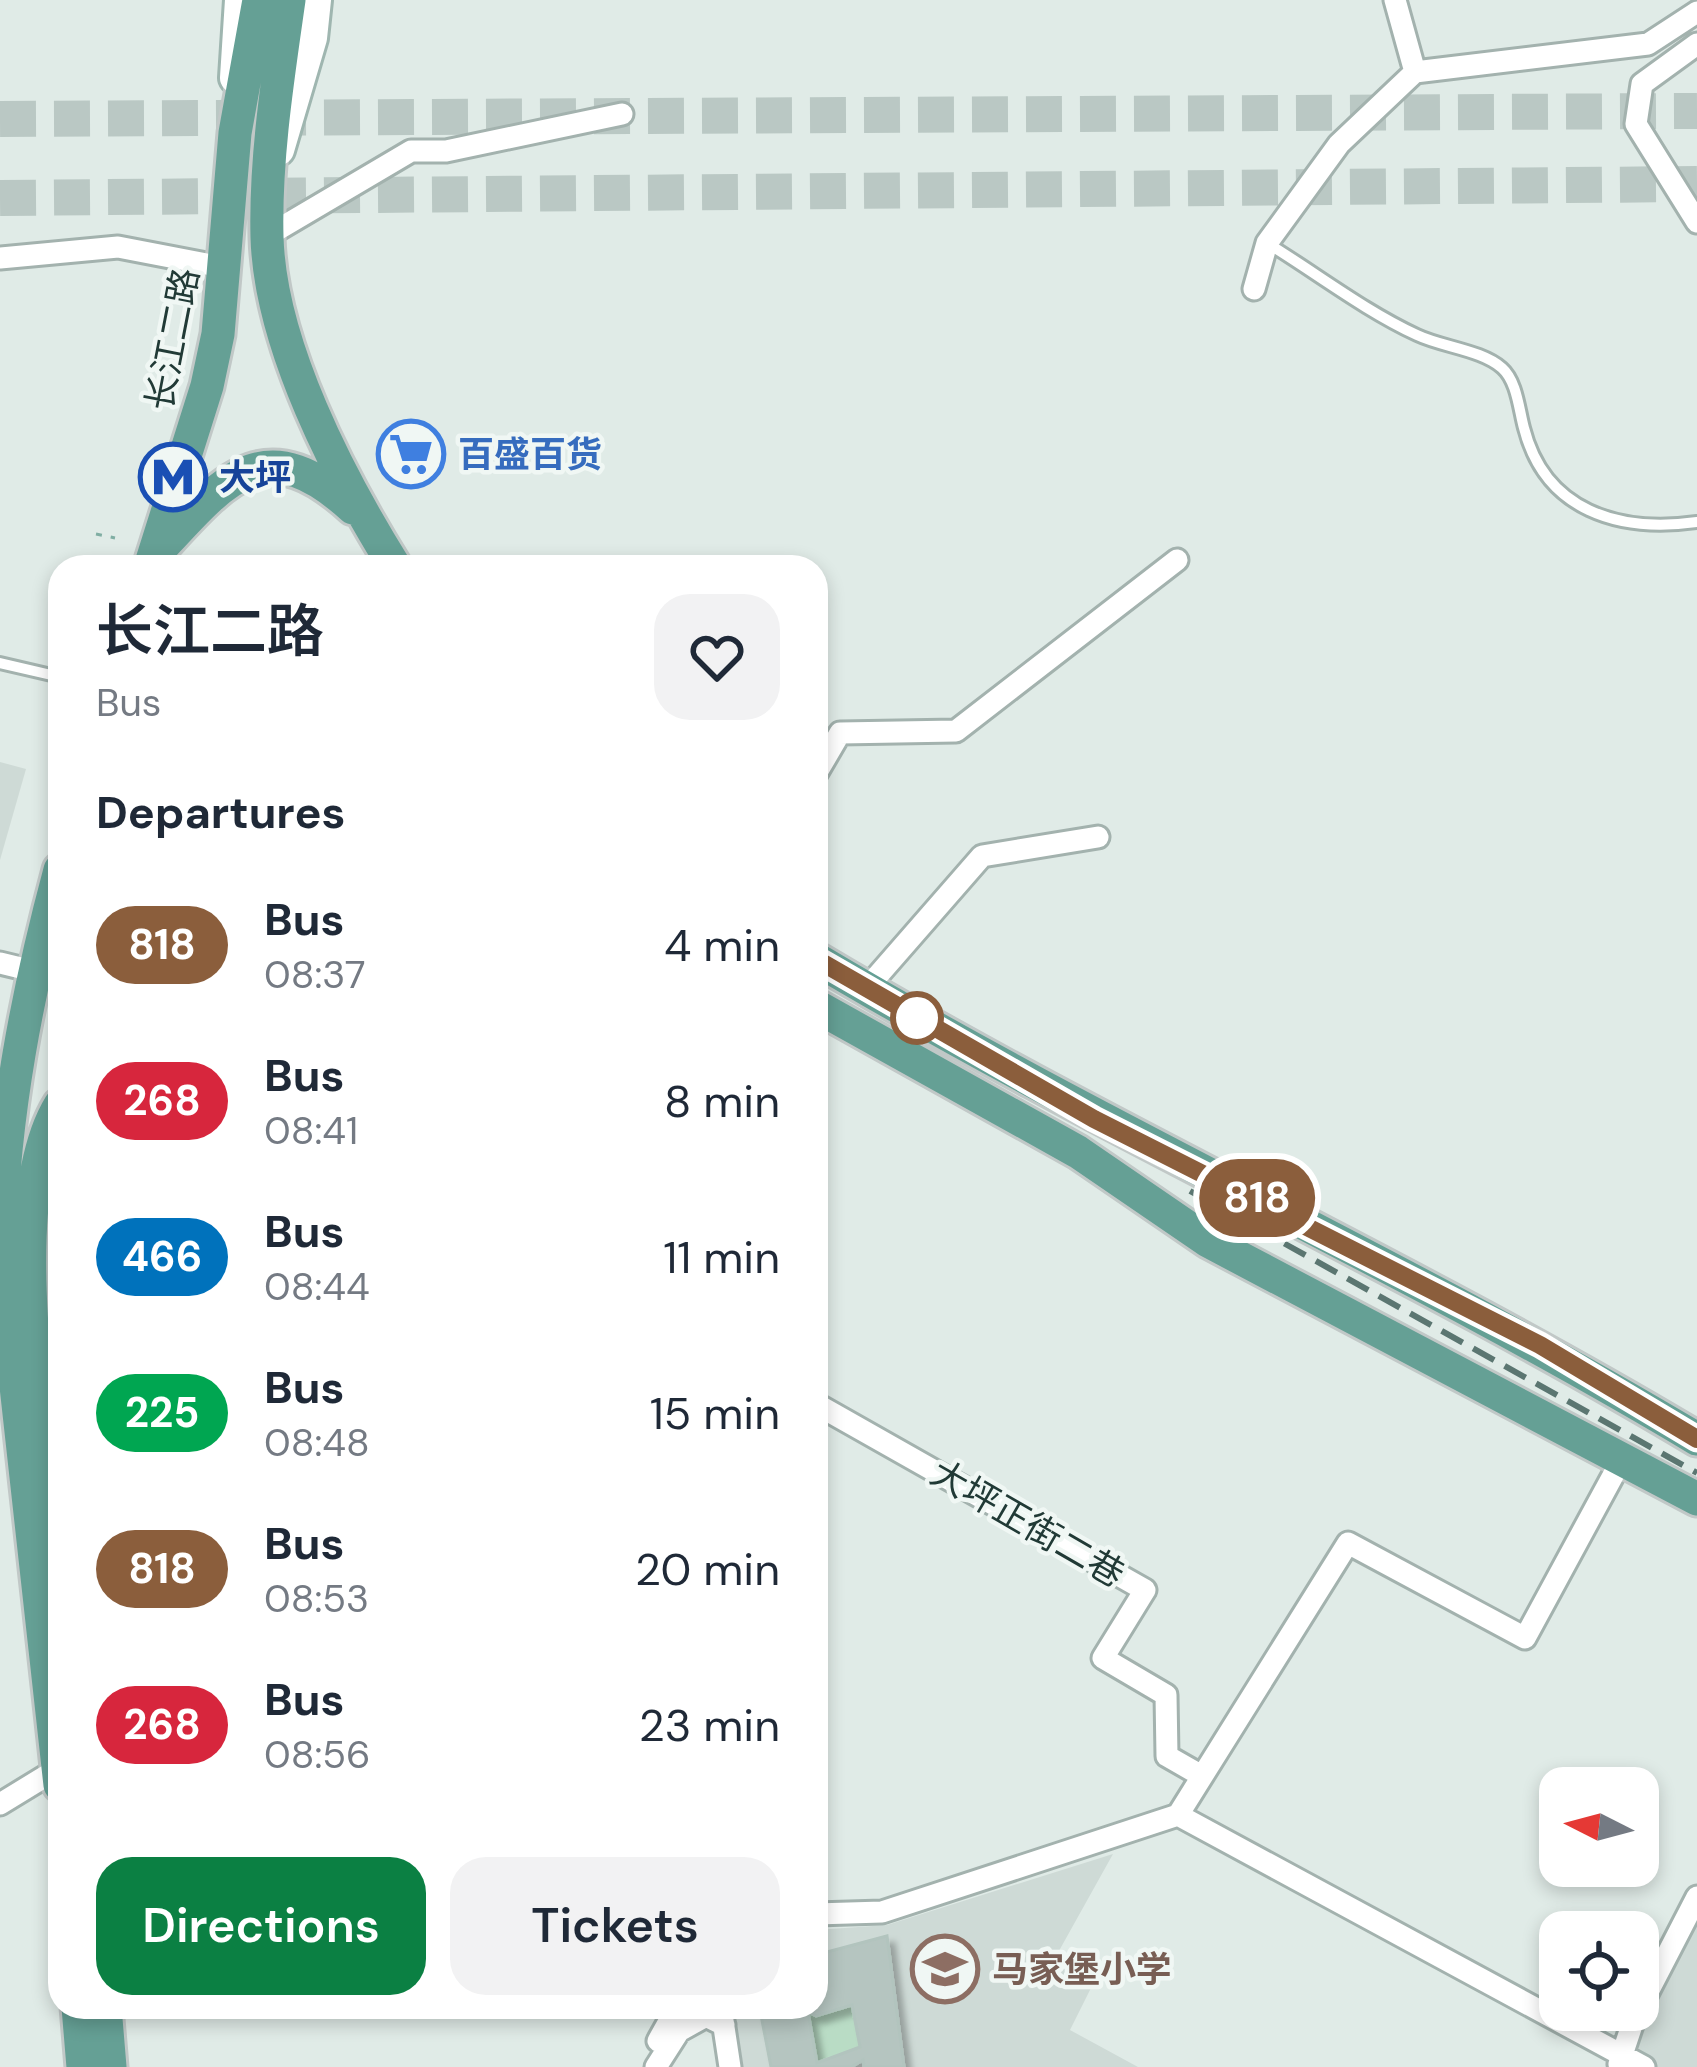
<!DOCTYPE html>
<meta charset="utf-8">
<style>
:root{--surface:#fff;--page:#f2f2f3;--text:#1f2937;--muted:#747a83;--accent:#0b8043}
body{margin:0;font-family:"DM Sans","Noto Sans SC",sans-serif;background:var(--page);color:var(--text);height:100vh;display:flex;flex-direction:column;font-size:45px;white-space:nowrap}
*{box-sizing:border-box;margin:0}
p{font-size:39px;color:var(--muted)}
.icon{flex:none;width:66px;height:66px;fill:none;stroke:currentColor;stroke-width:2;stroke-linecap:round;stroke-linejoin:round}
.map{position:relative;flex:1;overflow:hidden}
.details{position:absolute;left:48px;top:555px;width:780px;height:1464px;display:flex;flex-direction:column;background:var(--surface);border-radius:36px;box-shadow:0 6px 18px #0003}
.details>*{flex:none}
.badge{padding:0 24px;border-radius:39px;font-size:42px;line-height:78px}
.needle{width:78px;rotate:276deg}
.controls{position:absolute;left:1539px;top:1767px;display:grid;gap:24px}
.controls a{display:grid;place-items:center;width:120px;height:120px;border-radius:24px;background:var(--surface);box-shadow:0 6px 18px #0003;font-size:60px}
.map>.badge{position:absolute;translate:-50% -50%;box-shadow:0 0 0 6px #fff}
h2{padding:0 48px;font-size:45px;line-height:108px}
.round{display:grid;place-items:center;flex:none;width:126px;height:126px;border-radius:36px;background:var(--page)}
.headline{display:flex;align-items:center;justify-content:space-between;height:204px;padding:0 48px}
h1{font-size:57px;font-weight:600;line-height:90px}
.button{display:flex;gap:24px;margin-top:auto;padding:24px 48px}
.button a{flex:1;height:138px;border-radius:36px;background:var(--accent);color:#fff;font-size:48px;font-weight:600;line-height:138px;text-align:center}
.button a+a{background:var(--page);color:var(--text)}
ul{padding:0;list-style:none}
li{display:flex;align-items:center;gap:36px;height:156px;padding:0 48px}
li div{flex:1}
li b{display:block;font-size:45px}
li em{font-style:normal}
li .badge{min-width:132px;font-weight:700;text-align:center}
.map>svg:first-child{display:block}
</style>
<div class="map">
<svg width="1697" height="2067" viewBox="0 0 1697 2067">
<defs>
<filter id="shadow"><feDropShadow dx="7" dy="7" stdDeviation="3" flood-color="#0004"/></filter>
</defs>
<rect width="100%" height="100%" fill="#e0ebe7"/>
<path fill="#cedad6" d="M0,762L26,769L0,860Z
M1113,1854L1055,1958L1095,1980L1070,2030L1138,2067H743L734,2007H816V1930L887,1925Z
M1697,1923V2067H1628L1640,2036Z"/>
<path fill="#b9dcc5" d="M852,2005L860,2047L817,2063L808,2013L817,2016Z"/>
<path fill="#b5c5c0" stroke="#b2c4be" stroke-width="3" fill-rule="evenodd" filter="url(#shadow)" d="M887,1936L904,2067H864L863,2060L851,2067H771L760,2010L816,2007V1955ZM852,2005L860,2047L817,2063L808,2012L816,2016Z"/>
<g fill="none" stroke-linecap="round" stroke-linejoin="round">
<path stroke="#bac8c4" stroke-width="36" stroke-dasharray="36 18" stroke-linecap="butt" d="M0,119L1697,111
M0,198L1697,184"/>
<defs>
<path id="lane" d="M1267,243C1316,273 1365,311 1417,335C1442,347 1482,350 1502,368C1517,381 1519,410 1524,428C1545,511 1619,533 1697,522
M0,663L60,677"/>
<path id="street" d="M1395,0L1415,72
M1697,44L1642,84L1636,124L1697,222
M267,236L411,151H446L622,114
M0,258L118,247L227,268
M1254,289L1267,243L1339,144L1415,72L1648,44L1697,12
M816,774L840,733L956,731L1177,560
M0,963L33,971
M866,989L982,856L1098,837
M816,1404L1145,1590L1103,1658L1166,1695L1167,1756L1202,1776
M0,1804L59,1768
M1178,1815L1644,2067
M816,1914L882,1912L1178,1815L1348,1543L1525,1638L1622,1459
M722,2014L730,2067
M658,2041L677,2007
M1619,2064L1634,2019L1697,1897
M656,2067L679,2031L706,2016L724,2025"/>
<path id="secondary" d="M235,78L240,0
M279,150L312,38L316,0"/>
<path id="primary" d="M289,0C278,77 265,159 267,237C270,345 339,477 395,567
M161,548C227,476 266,429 353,508
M150,567L207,386L218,334L235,133L259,0
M816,959C1104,1131 1410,1267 1697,1439
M816,1006L1078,1152L1208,1241L1697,1499
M60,1105C0,1203 45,1442 60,1559
M0,1240C4,1113 27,993 60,870
M0,1241L60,1785
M78,2007L83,2067
M105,2007L110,2067"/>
</defs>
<use href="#lane" stroke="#a3b2ae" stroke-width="16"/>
<use href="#street" stroke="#a3b2ae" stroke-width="27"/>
<use href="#secondary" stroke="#9fb6b0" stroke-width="36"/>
<use href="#primary" stroke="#c1c8c7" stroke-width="39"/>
<path stroke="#80aea3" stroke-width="3" stroke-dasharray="6 9" stroke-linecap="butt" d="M96,534L115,538"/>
<use href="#lane" stroke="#fff" stroke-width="10"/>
<use href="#street" stroke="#fff" stroke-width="21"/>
<use href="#secondary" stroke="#fff" stroke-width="30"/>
<use href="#primary" stroke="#65a095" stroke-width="33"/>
<path stroke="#5b7671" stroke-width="6" stroke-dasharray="24 12" stroke-linecap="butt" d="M1190,1191L1697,1473"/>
</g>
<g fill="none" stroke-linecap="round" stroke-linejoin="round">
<defs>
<path id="line" d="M816,959L1094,1119L1540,1345L1697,1439"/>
</defs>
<use href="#line" stroke="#fff" stroke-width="27"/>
<use href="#line" stroke="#8b5e3c" stroke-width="18"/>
</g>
<defs>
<symbol id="supermarket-ring" viewBox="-11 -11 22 22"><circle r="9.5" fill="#f0f7f4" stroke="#3f7fe0" stroke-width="1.5"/><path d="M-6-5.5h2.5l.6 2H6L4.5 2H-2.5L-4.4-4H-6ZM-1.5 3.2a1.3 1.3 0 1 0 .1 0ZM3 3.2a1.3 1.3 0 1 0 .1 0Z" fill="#3f7fe0"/></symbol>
<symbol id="metro-ring" viewBox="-11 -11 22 22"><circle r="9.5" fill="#f0f7f4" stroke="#1a4fb4" stroke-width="1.5"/><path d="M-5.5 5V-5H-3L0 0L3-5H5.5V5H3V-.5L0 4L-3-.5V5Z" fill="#1a4fb4"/></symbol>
<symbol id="school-ring" viewBox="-11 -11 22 22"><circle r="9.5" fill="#f0f7f4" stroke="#8d6e63" stroke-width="1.5"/><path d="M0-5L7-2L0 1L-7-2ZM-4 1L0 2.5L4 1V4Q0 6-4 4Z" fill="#8d6e63"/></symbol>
</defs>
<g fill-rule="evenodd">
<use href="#supermarket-ring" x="373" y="416" width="76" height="76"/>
<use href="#metro-ring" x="135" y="439" width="76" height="76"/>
<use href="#school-ring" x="907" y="1931" width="76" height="76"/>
</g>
<circle fill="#fff" stroke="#8b5e3c" stroke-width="6" cx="917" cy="1018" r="24"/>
<g text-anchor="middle" stroke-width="9" stroke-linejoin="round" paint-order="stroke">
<g font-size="36" fill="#213a36" stroke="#f0f7f4">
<text transform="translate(172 339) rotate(-79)" y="13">长江二路</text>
<text transform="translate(1028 1523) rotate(30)" y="13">大坪正街二巷</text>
</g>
<g font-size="36" font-weight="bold" fill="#366cbe" stroke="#f0f7f4" text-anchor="start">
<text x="458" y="467">百盛百货</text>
</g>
<g font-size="36" font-weight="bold" fill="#164399" stroke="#f0f7f4" text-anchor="start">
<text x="219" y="490">大坪</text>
</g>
<g font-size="36" font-weight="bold" fill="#785e54" stroke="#f0f7f4" text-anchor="start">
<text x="992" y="1982">马家堡小学</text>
</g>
</g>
</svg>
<div class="controls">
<a><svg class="needle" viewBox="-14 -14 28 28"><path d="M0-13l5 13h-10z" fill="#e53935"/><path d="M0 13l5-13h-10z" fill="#747a83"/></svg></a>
<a><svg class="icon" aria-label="locate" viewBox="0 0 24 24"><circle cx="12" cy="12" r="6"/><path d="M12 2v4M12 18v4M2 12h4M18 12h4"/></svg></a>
</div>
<b class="badge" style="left:1257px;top:1198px;background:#8b5e3c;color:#fff">818</b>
<section class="details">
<div class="headline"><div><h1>长江二路</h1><p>Bus</p></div><a class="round"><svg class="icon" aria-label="heart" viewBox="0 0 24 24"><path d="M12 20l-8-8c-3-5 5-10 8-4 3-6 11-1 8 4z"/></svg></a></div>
<h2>Departures</h2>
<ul>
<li><span class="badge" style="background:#8b5e3c;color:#fff">818</span><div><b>Bus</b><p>08:37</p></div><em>4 min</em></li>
<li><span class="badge" style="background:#d7263d;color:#fff">268</span><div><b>Bus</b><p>08:41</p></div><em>8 min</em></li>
<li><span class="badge" style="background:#0072bc;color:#fff">466</span><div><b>Bus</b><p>08:44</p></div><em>11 min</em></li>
<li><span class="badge" style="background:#00a651;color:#fff">225</span><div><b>Bus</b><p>08:48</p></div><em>15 min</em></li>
<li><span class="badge" style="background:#8b5e3c;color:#fff">818</span><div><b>Bus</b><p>08:53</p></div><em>20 min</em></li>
<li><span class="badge" style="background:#d7263d;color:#fff">268</span><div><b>Bus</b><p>08:56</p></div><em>23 min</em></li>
</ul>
<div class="button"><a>Directions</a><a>Tickets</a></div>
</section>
</div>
